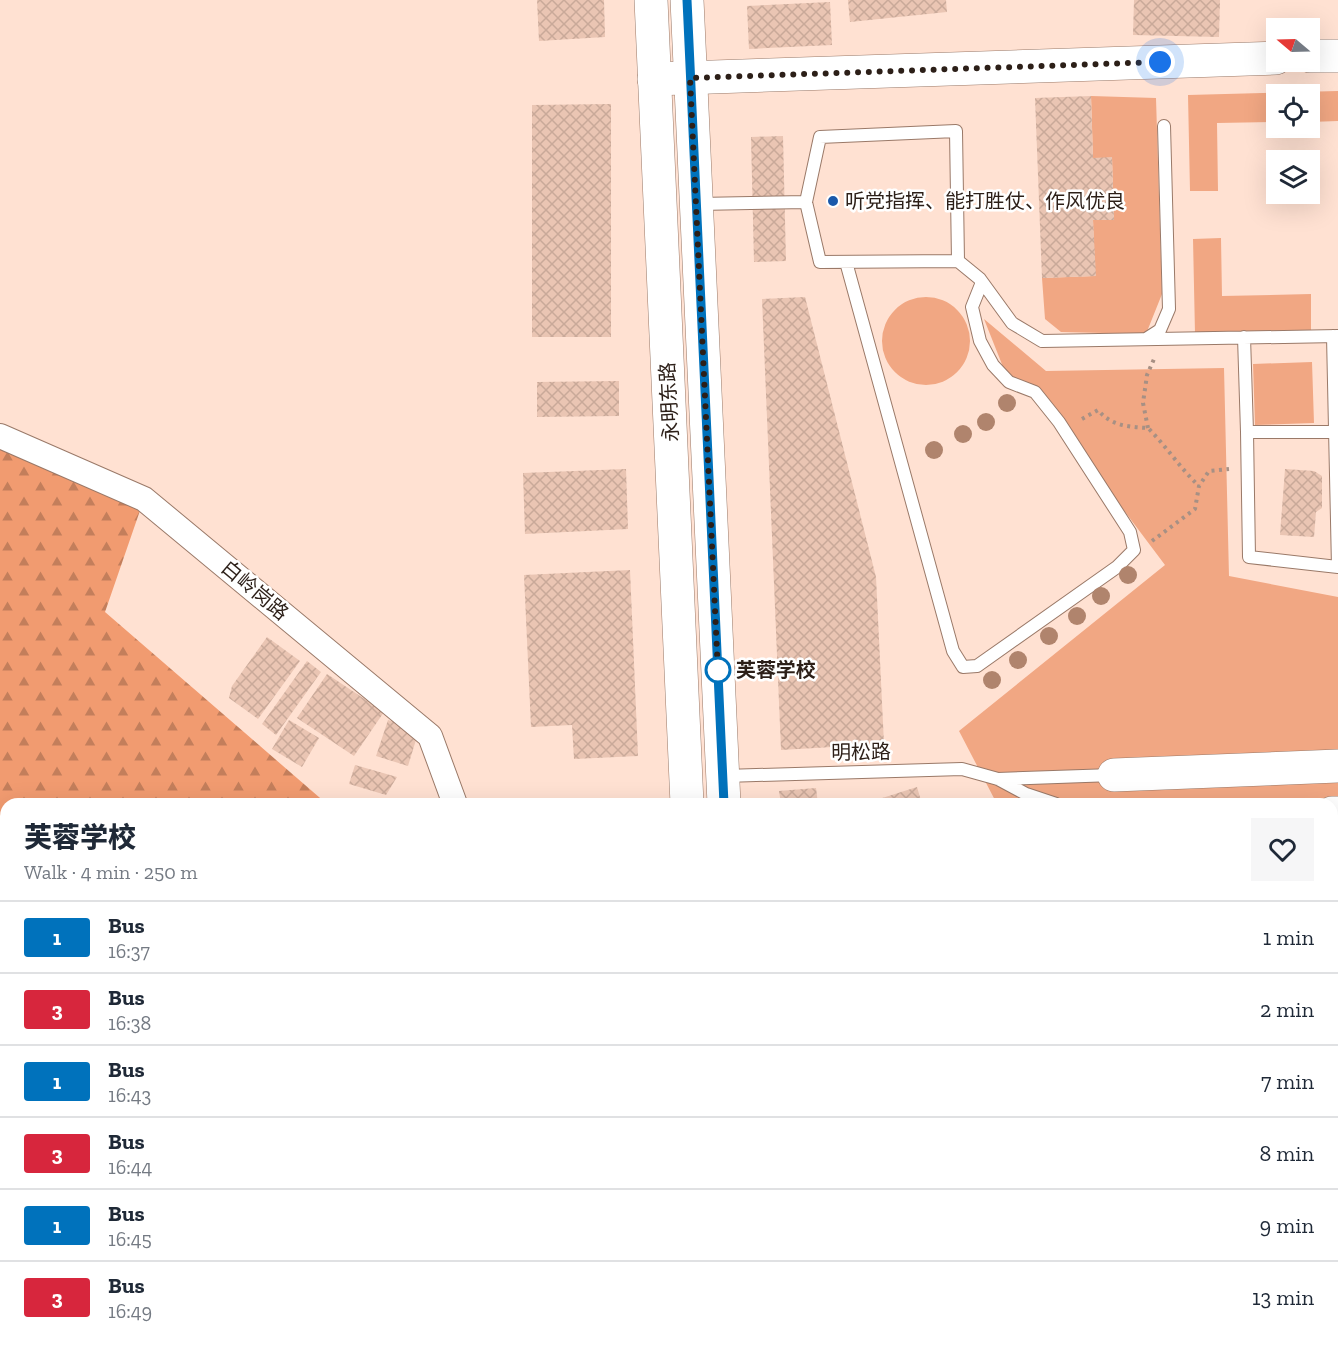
<!DOCTYPE html>
<meta charset="utf-8">
<style>
:root{--surface:#fff;--page:#f6f6f7;--text:#1f2937;--muted:#747a83;--line:#e0e1e3}
body{margin:0;font-family:"Zilla Slab","Noto Sans SC",serif;background:var(--page);color:var(--text);height:100vh;display:flex;flex-direction:column;font-size:22px;white-space:nowrap}
*{box-sizing:border-box;margin:0}
p{font-size:20px;color:var(--muted)}
.icon{flex:none;width:33px;height:33px;fill:none;stroke:currentColor;stroke-width:2;stroke-linecap:round;stroke-linejoin:round}
.map{position:relative;flex:1;overflow:hidden}
.panel{position:absolute;left:0px;top:798px;width:1338px;height:548px;display:flex;flex-direction:column;background:var(--surface);border-radius:18px 18px 0 0;box-shadow:0 6px 24px #0002}
.panel>*{flex:none}
.badge{padding:0 12px;border-radius:4px;font-size:21px;line-height:39px}
.needle{width:39px;rotate:289deg}
.tools{position:absolute;left:1266px;top:18px;display:grid;gap:12px}
.tools a{display:grid;place-items:center;width:54px;height:54px;border-radius:0px;background:var(--surface);box-shadow:0 6px 24px #0002;font-size:30px}
.you{position:absolute;width:30px;height:30px;margin:-15px;border:4px solid #fff;border-radius:50%;background:#1a73e8;box-shadow:0 0 0 9px #1a73e833}
.map>.badge{position:absolute;translate:-50% -50%;box-shadow:0 0 0 3px #fff}
.round{display:grid;place-items:center;flex:none;width:63px;height:63px;border-radius:0px;background:var(--page)}
.overview{display:flex;align-items:center;justify-content:space-between;height:102px;padding:0 24px}
h1{font-size:28px;font-weight:800;line-height:45px}
ul{padding:0;list-style:none}
li{display:flex;align-items:center;gap:18px;height:72px;padding:0 24px;border-top:2px solid var(--line)}
li div{flex:1}
li b{display:block;font-size:22px}
li em{font-style:normal}
li .badge{min-width:66px;font-weight:700;text-align:center}
.map>svg:first-child{display:block}
</style>
<div class="map">
<svg width="1338" height="1345" viewBox="0 0 1338 1345">
<defs>
<pattern id="forest-firs" width="22" height="20" patternUnits="userSpaceOnUse" patternTransform="scale(1.5)"><rect width="22" height="20" fill="#f19b70"/><path d="M5 1l3.5 6h-7zM16 11l3.5 6h-7z" fill="#c37e5b"/></pattern>
<pattern id="building-cross-hatch" width="8" height="8" patternUnits="userSpaceOnUse" patternTransform="scale(1.5)"><rect width="8" height="8" fill="#eac5b3"/><path d="M0 0l8 8M0 8l8-8" fill="none" stroke="#c9a999"/></pattern>
</defs>
<rect width="100%" height="100%" fill="#ffe1d2"/>
<path fill="#f1a783" d="M1338,91V121L1310,122V94H1276V122L1217,123L1218,191H1190L1188,95Z
M1091,96L1156,98L1162,294L1146,334L1061,332L1045,319L1042,278L1095,276L1093,220L1114,219L1112,158H1093Z
M1221,238L1222,296L1311,294V330L1195,333L1193,239Z
M882 341a44 44 0 1 1 88 0a44 44 0 1 1-88 0Z
M984,319L1046,371L1224,368L1229,576L1338,597V1345H1285L1282,1340H1332V804H997L959,731L1165,565L1035,392L1009,382Z
M1312,362L1314,423L1255,425L1253,364Z"/>
<path fill="url(#forest-firs)" d="M0,436L144,499L105,612L327,804H6V1340H322L321,1345H0Z"/>
<path fill="url(#building-cross-hatch)" d="M537,0H604L605,37L539,41Z
M848,0H946L947,12L850,22Z
M1134,0H1220L1219,37L1133,35Z
M830,2L832,45L749,49L747,6Z
M1091,96L1093,158L1112,157L1114,220H1093L1096,276L1042,278L1035,98Z
M611,104V337H532V105Z
M783,136L786,261L754,262L751,137Z
M805,297L876,577L884,744L781,750L762,299Z
M619,381V416L537,417V382Z
M626,469L628,529L525,534L523,473Z
M1285,469L1314,471L1322,476V508L1316,512L1314,537L1280,535Z
M630,570L638,756L574,759L572,725L531,727L524,575Z
M267,637L300,661L258,719L229,698L232,686Z
M307,661L321,672L276,735L262,724Z
M327,674L384,712L354,756L297,718Z
M289,720L319,738L302,767L272,749Z
M388,720L419,730L408,766L376,756Z
M355,765L397,777L386,795L349,784Z
M917,787L922,804H877L876,800Z
M816,788L818,804H781L779,791Z
M536,799V804H493L492,800Z
M642,799V804H564V802Z
M594,1340H668V1345H594Z
M918,1340H955L956,1345H918Z
M1211,1340H1270L1273,1345H1214Z"/>
<g fill="none" stroke-linecap="round" stroke-linejoin="round">
<defs>
<path id="lane" d="M806,202L820,137L956,131L958,261
M698,204L806,202L820,262L958,261L980,279L1012,323L1042,341L1338,336
M846,262L953,651L963,667L977,666L1117,567L1134,550L1130,532L1059,422L1035,392L1009,382L993,365L980,341L972,307L982,282
M1333,336L1338,567
M1244,337L1247,432H1338
M1146,339L1160,330L1169,309L1164,126
M1247,432L1249,557L1338,567
M725,776L962,769L998,779L1026,794L1056,804
M998,779L1113,775
M386,1340V1345
M1010,1340L1011,1345
M1240,1340L1243,1345
M793,1345L837,1340"/>
<path id="street" d="M0,436L144,499L430,736L455,804"/>
<path id="secondary" d="M1310,56H1338
M654,79L1276,58
M1114,775L1338,766
M1332,813H1338
M1332,877H1338
M1332,926H1338"/>
<path id="primary" d="M651,0L687,804
M687,0L724,804
M707,1340V1345
M749,1340V1345"/>
</defs>
<use href="#lane" stroke="#9a7968" stroke-width="14"/>
<use href="#street" stroke="#9a7968" stroke-width="26"/>
<use href="#secondary" stroke="#9a7968" stroke-width="34"/>
<use href="#primary" stroke="#9a7968" stroke-width="34"/>
<path stroke="#a79084" stroke-width="4" stroke-dasharray="3 4.5" stroke-linecap="butt" d="M1082,419L1098,410C1111,426 1129,427 1148,428C1166,446 1180,468 1199,486
M1148,428L1143,403L1147,375L1154,359
M1152,541L1195,509L1199,486L1209,471L1229,469"/>
<use href="#lane" stroke="#fff" stroke-width="12"/>
<use href="#street" stroke="#fff" stroke-width="24"/>
<use href="#secondary" stroke="#fff" stroke-width="33"/>
<use href="#primary" stroke="#fff" stroke-width="33"/>
</g>
<g fill="#b0846d">
<circle cx="1007" cy="403" r="9"/>
<circle cx="986" cy="422" r="9"/>
<circle cx="963" cy="434" r="9"/>
<circle cx="934" cy="450" r="9"/>
<circle cx="1128" cy="575" r="9"/>
<circle cx="1101" cy="596" r="9"/>
<circle cx="1077" cy="616" r="9"/>
<circle cx="1049" cy="636" r="9"/>
<circle cx="1018" cy="660" r="9"/>
<circle cx="992" cy="680" r="9"/>
</g>
<g fill="none" stroke-linecap="round" stroke-linejoin="round">
<defs>
<path id="line" d="M687,0L724,804"/>
</defs>
<use href="#line" stroke="#fff" stroke-width="14"/>
<use href="#line" stroke="#0072bc" stroke-width="9"/>
<path stroke="#2c1f18" stroke-width="6" stroke-dasharray="0 10.8" d="M718,670V673L690,78L1160,62"/>
</g>
<circle fill="#1b59aa" stroke="#fff" stroke-width="2" cx="833" cy="201" r="6"/>
<circle fill="#fff" stroke="#0072bc" stroke-width="3" cx="718" cy="670" r="12"/>
<g text-anchor="middle" stroke-width="5" stroke-linejoin="round" paint-order="stroke">
<g font-size="20" fill="#2c1f18" stroke="#fff" text-anchor="start">
<text x="845" y="208">听党指挥、能打胜仗、作风优良</text>
</g>
<g font-size="20" fill="#2c1f18" stroke="#fff">
<text transform="translate(669 402) rotate(-93)" y="7">永明东路</text>
<text transform="translate(255 590) rotate(40)" y="7">白岭岗路</text>
<text transform="translate(861 752) rotate(-1)" y="7">明松路</text>
</g>
<g font-size="20" font-weight="bold" fill="#2c1f18" stroke="#fff" text-anchor="start">
<text x="736" y="677">芙蓉学校</text>
</g>
</g>
</svg>
<div class="tools">
<a><svg class="needle" viewBox="-14 -14 28 28"><path d="M0-13l5 13h-10z" fill="#e53935"/><path d="M0 13l5-13h-10z" fill="#747a83"/></svg></a>
<a><svg class="icon" aria-label="locate" viewBox="0 0 24 24"><circle cx="12" cy="12" r="6"/><path d="M12 2v4M12 18v4M2 12h4M18 12h4"/></svg></a>
<a><svg class="icon" aria-label="layers" viewBox="0 0 24 24"><path d="M12 4l9 5-9 5-9-5zM3 14l9 5 9-5"/></svg></a>
</div>
<div class="you" style="left:1160px;top:62px"></div>
<section class="panel">
<div class="overview"><div><h1>芙蓉学校</h1><p>Walk · 4 min · 250 m</p></div><a class="round"><svg class="icon" aria-label="heart" viewBox="0 0 24 24"><path d="M12 20l-8-8c-3-5 5-10 8-4 3-6 11-1 8 4z"/></svg></a></div>
<ul>
<li><span class="badge" style="background:#0072bc;color:#fff">1</span><div><b>Bus</b><p>16:37</p></div><em>1 min</em></li>
<li><span class="badge" style="background:#d7263d;color:#fff">3</span><div><b>Bus</b><p>16:38</p></div><em>2 min</em></li>
<li><span class="badge" style="background:#0072bc;color:#fff">1</span><div><b>Bus</b><p>16:43</p></div><em>7 min</em></li>
<li><span class="badge" style="background:#d7263d;color:#fff">3</span><div><b>Bus</b><p>16:44</p></div><em>8 min</em></li>
<li><span class="badge" style="background:#0072bc;color:#fff">1</span><div><b>Bus</b><p>16:45</p></div><em>9 min</em></li>
<li><span class="badge" style="background:#d7263d;color:#fff">3</span><div><b>Bus</b><p>16:49</p></div><em>13 min</em></li>
</ul>
</section>
</div>
